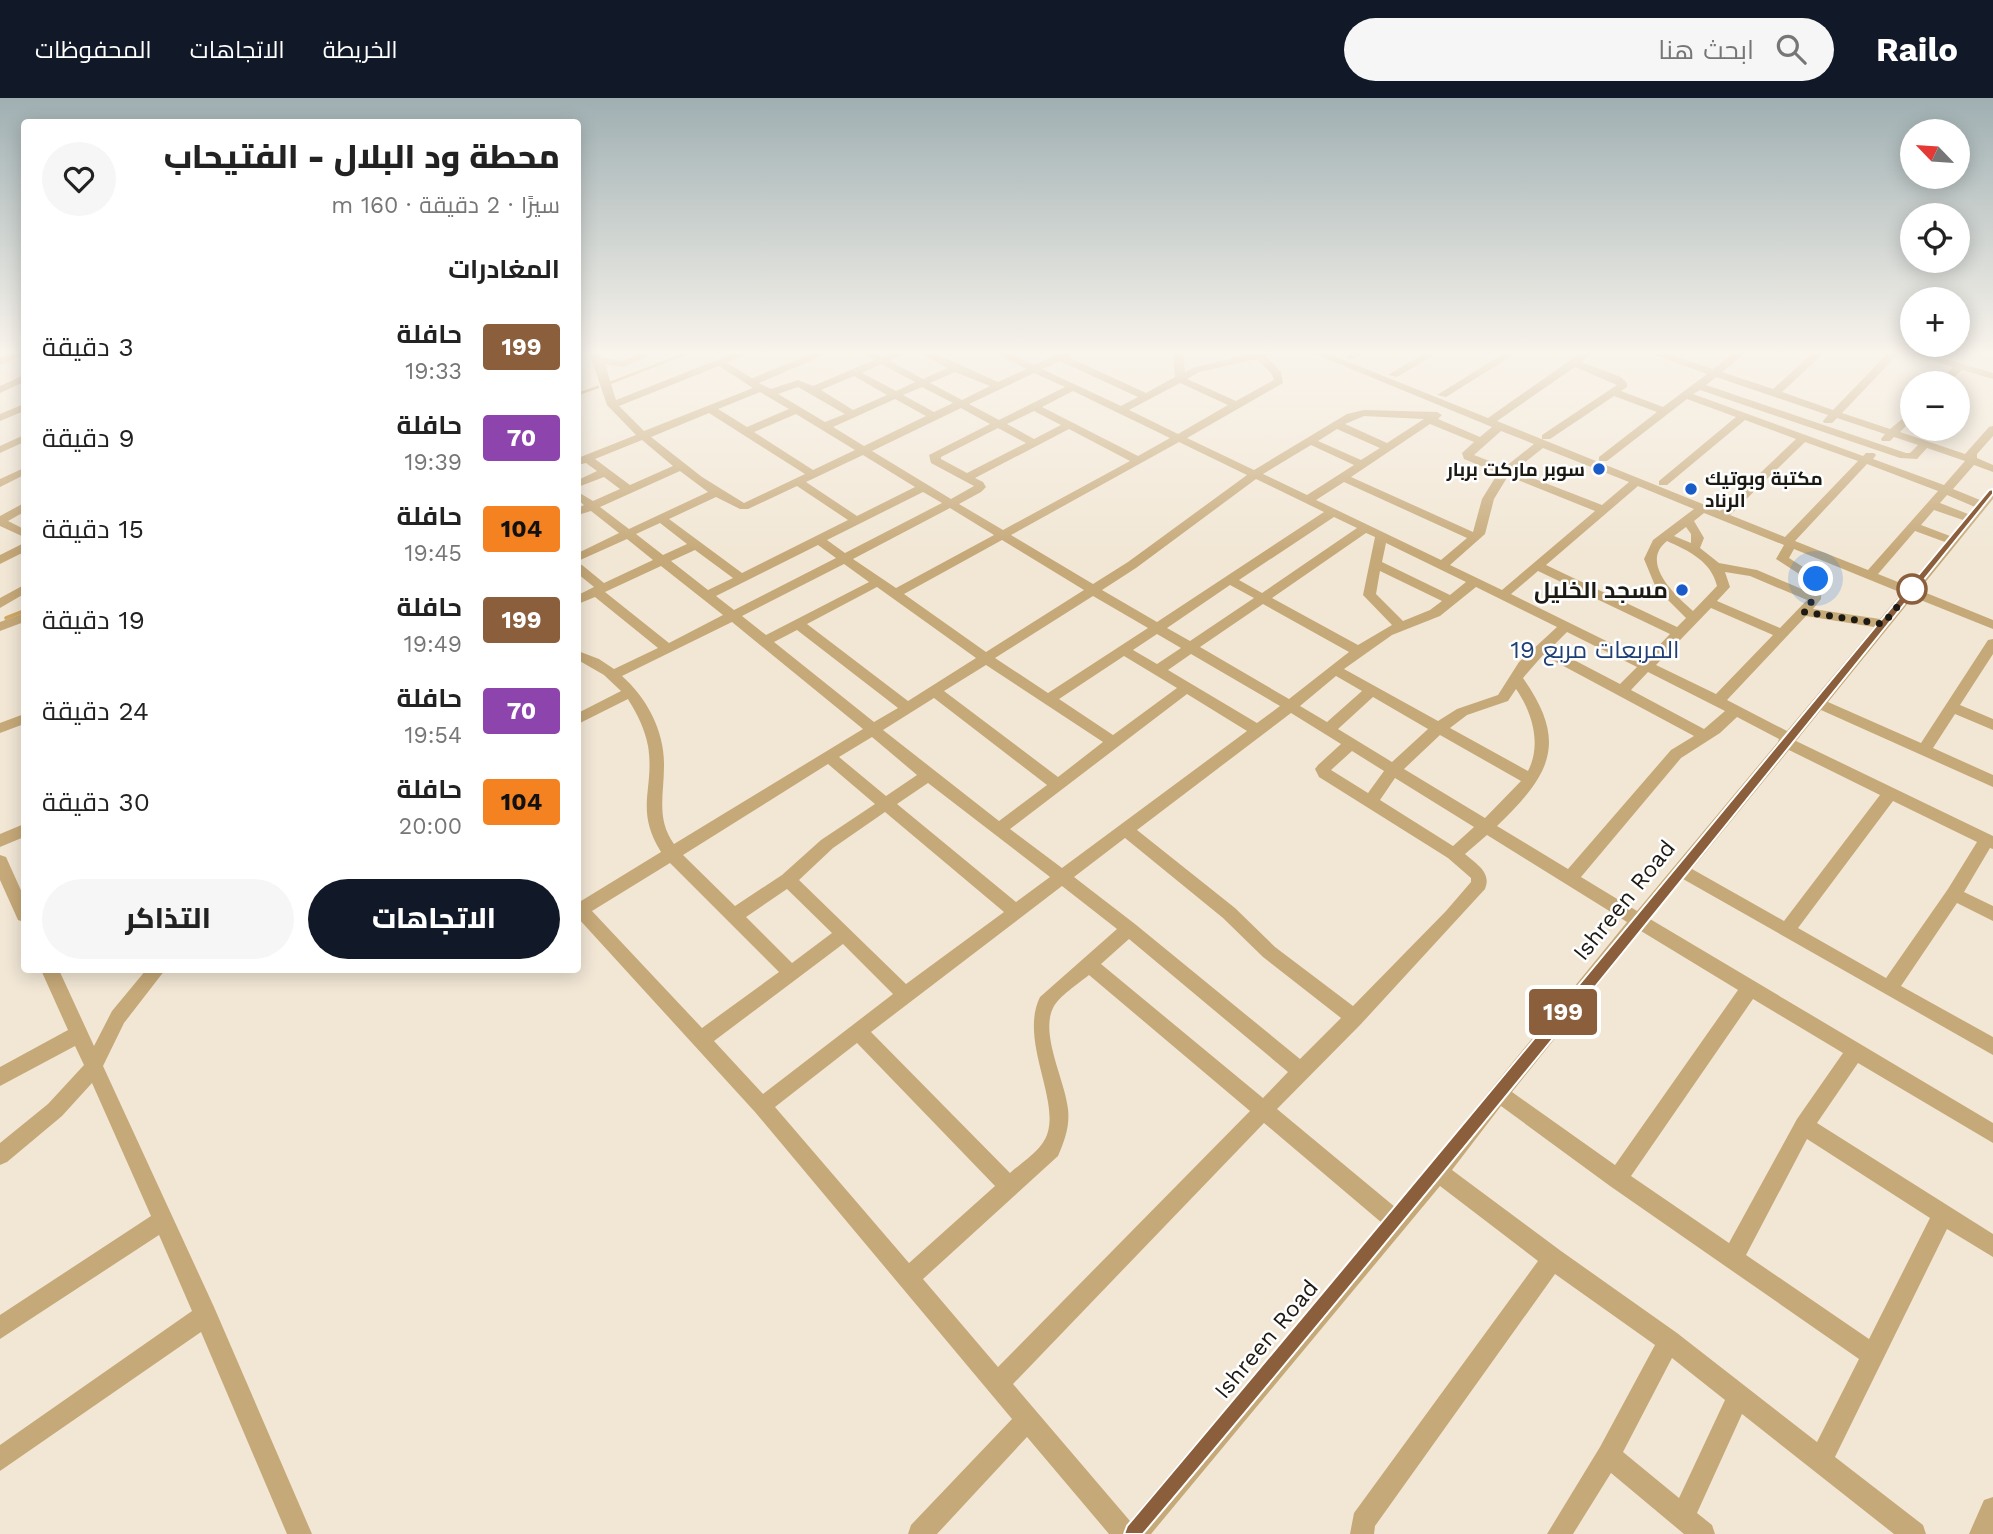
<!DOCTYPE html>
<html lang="ar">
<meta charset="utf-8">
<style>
:root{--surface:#fff;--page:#f6f6f6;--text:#222;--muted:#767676;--accent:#111827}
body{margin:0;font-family:"Work Sans",Cairo,sans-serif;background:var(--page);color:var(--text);direction:rtl;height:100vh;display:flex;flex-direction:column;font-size:26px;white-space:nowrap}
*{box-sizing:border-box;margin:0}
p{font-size:23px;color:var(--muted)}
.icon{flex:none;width:38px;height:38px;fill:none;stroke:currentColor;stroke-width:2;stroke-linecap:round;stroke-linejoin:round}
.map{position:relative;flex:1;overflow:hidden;direction:ltr}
.side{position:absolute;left:21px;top:21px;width:560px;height:854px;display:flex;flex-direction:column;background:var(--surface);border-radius:7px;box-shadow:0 4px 18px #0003;direction:rtl}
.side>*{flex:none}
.badge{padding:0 14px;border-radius:5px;font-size:24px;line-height:46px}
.needle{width:46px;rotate:295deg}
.controls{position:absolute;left:1900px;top:21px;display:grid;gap:14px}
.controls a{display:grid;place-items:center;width:70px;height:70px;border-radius:50%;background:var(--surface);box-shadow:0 4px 18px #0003;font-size:35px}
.you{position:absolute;width:35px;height:35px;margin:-18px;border:5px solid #fff;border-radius:50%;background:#1a73e8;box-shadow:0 0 0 10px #1a73e833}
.map>.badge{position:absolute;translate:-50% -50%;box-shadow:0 0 0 4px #fff}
h2{padding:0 21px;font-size:26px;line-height:63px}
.round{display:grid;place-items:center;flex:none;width:74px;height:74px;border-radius:37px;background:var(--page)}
.overview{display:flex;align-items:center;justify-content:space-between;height:119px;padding:0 21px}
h1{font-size:33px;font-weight:800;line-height:52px}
.button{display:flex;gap:14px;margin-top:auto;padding:14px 21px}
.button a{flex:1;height:80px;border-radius:42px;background:var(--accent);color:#fff;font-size:28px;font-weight:800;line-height:80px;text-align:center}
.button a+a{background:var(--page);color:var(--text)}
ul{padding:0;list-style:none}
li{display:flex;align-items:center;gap:21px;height:91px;padding:0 21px}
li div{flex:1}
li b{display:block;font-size:26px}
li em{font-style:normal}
li .badge{min-width:77px;font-weight:700;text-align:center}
header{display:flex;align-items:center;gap:42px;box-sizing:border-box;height:98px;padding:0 35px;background:var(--accent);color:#fff}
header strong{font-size:33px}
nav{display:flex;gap:38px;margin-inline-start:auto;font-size:24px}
.search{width:490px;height:63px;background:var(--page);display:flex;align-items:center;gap:18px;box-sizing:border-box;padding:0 24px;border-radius:38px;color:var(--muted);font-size:26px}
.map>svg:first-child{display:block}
</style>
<header>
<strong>Railo</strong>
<div class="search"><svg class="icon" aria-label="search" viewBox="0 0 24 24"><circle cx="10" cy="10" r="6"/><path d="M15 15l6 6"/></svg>ابحث هنا</div>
<nav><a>الخريطة</a><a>الاتجاهات</a><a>المحفوظات</a></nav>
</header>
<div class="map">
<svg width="1993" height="1436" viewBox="0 0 1993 1436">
<rect width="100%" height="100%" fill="#f2e7d5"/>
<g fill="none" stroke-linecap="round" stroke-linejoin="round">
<path stroke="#d1a861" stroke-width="2.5" d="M610,285L690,254
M578,296L598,289"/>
<path stroke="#d1a861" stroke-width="3.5" d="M6,520L24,513"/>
<path fill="#c6a979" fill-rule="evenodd" d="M14,254H24V257L0,267V260Z
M589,254H599L602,260L623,263L643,254H657L624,269L605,266L616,302L737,254H751L727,265L752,280L817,254H831L759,285L771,291L798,282L813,288L874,262L861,254H874L882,259L893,254H907L890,263L923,281L947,270L919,254H932L998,284L1026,271L994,254H1007L1034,267L1062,254H1075L1068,259L1146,295L1175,279L1173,254H1183L1185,274L1192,270L1259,254H1272L1266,258L1281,274L1283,285L1187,340L1254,372L1347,316L1364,312L1437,314L1442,317L1438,321L1480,339L1492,329L1310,254H1324L1488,320L1582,254H1594L1581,264L1621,279L1627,285V289L1621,293L1663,309L1707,276L1647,254H1662L1713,271L1736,254H1747L1722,274L1773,291L1814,254H1825L1782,294L1833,312L1889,254H1900L1842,315L1890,331L1913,312V321L1900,334L1965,356L1989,329L1993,328V338L1977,356V360L1993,367V374L1974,367L1953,391L1980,402L1989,392L1993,391V401L1919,492L1993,522V531L1913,499L1828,604L1921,645L1988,542L1993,541V556L1960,607L1993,621V632L1955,616L1933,650L1993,677V689L1821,612L1796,643L1993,738V751L1990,750L1964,794L1993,808V823L1957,805L1901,888L1993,939V957L1683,781L1650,821L1993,1025V1045L1858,965L1817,1025L1993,1136V1159L1947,1131L1835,1359L1923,1427L1926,1436H1894L1742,1316L1697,1415L1712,1427L1715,1436H1684L1611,1375L1573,1436H1547L1600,1349L1655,1247L1555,1176L1375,1428L1374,1436H1350L1354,1415L1538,1163L1440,1088L1151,1436H1109L1027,1339L937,1436H908L911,1427L1012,1321L755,1014L578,820V802L581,803L661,754C634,711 655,691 648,648C645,632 638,617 629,603L628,601L578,626V615L621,593L604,577L578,562V553L599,561L614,571L658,550L595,499L578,506V497L594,489L578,476V466L582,467L604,485L653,462L627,441L578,463V455L619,435L591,413L578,417V410L584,407L578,402V394L593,403L620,391L604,379L578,389V382L597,373L586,365L578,367V360L636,337L607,307ZM1257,261L1271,275L1274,282L1236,303L1187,281L1199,274ZM1060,263L1138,299L1121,308L1042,271ZM881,266L915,284L896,293L862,275ZM719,268L753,290L644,333L619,308ZM1575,269L1617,287L1542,337V341H1550L1614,298L1657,314L1599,359V363H1607L1687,301L1736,319L1659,383V387H1667L1745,322L1796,341L1720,413L1497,323ZM955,274L990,288L962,302L930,285ZM1034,275L1065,289L999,322L969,306ZM854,278L887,297L853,312L821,292ZM1716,279L1828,317L1823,323L1824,325H1832L1837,320L1885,336L1881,341L1882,343H1890L1894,339L1918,347L1910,355H1906L1706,287ZM1180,285L1228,307L1178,336L1129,312ZM798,289L845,316L825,324L778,296ZM922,289L953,305L934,314L903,297ZM1700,292L1900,360L1917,361L1927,350L1965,363L1944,387L1873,361L1876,357L1874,355H1866L1863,358L1693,296ZM1073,293L1170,340L1138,358L1042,309ZM760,294L789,311L747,329L718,311ZM895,301L926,318L864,348L833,329ZM961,310L990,326L929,357L931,365L974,388L951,401L872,353ZM1034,313L1061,327L1034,341L1007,326ZM709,315L805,376L744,405L702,379L651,339ZM796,316L855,352L813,372L754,334ZM1364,318L1424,321L1387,345L1345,326ZM1430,326L1474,344L1462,355L1464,361L1498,375L1482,401L1473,434L1351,379ZM998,330L1026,345L967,375L941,361V359ZM1069,331L1130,363L1003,432L959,406L981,394L986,389L983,384L975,380ZM1337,331L1380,350L1361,362L1318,343ZM1501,333L1534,346L1505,369L1474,357ZM642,342L673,368L630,387L595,361ZM1179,344L1247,377L1128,464L1093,486L1011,437ZM1805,344L1858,363L1785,439L1730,417ZM1311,347L1354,367L1307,397L1263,376ZM1543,350L1629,384L1602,407L1514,373ZM863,357L915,389L857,418L806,384ZM1867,366L1938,393L1868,472L1795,443ZM680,373L708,394L629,431L600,409ZM1508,378L1595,413L1502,492L1450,467L1485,436L1494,401ZM1256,381L1324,414L1157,524L1102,492L1136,470ZM1344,384L1467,440L1441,462L1316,402ZM797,388L848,422L742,475L669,421L716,399L740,411H748ZM1638,388L1694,411L1653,442L1644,461L1656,490L1686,520L1677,529L1546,467ZM923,394L942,405L845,455L827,442ZM1947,397L1975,409L1968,416L1940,405ZM950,410L994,437L896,490L853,461ZM1934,412L1963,422L1950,438L1921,427ZM1704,415L1784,447L1776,461L1810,483L1809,494L1757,472L1719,465L1700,450L1704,440L1694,423ZM1334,419L1357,430L1262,495L1239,482ZM660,425L687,446L663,457L636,436ZM1686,429L1691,436V445L1674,438ZM1915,433L1945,444L1908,488L1878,476ZM1366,435L1375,439L1363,497L1392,527L1358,547L1272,500ZM1002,442L1084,492L986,554L904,496ZM1667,443C1689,453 1711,463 1717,488L1693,513C1676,498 1639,465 1667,443ZM1386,445L1466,484L1450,497L1382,464ZM818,447L836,460L734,512L716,498ZM1794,451L1902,495L1880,521L1813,511L1821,501L1822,481L1789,460ZM695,452L733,480L708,492L671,463ZM844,466L869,484L766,537L742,518ZM661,468L723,517L669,545L605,494ZM1380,473L1442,503L1430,512L1403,523L1376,496ZM1538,473L1670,536L1645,562L1511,496ZM1725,474L1750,478L1807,502L1780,530L1717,503L1730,489ZM1230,487L1254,500L1190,543L1167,530ZM877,489L976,560L908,603L807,526ZM1476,489L1557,529L1519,564L1498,597L1457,611L1438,623L1344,571L1392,537L1440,518ZM1093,498L1148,530L1048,595L995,560ZM1263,506L1349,554L1289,601L1200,549ZM1711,510L1773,537L1716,596L1656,567ZM1806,518L1874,529L1787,633L1727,602ZM732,524L863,631L674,746C656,721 664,697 664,668C665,634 647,600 622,578ZM797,532L898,610L874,624L774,544ZM1567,534L1637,569L1620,586L1551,550ZM1157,536L1181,550L1157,566L1133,552ZM1191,556L1280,608L1257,625L1168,572ZM1543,557L1694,638L1671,652L1568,771L1497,728C1550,677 1569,645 1523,580ZM1124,558L1177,590L1113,637L1059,601ZM986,567L1103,644L1058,679L944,593ZM1648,574L1725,613L1704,631L1631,592ZM1336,578L1362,593L1327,624L1300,608ZM1516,591C1532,614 1542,646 1528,673L1450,630L1467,617L1508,603ZM1187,596L1247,633L1062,770L1010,731ZM1373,599L1428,631L1392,664L1338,631ZM934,600L1047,687L999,723L883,632ZM1291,615L1341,646L1318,667L1315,671L1319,679L1448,760L1471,780V784L1446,813L1353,908L1275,849L1235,810L1137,732ZM1737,619L1779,641L1778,644L1637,813L1581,779L1681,660L1720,635ZM1440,637L1521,683L1485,720L1404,671ZM872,639L917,677L886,698L839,659ZM1789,652L1880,697L1784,823L1692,771ZM1352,653L1384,673L1368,695L1331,672ZM828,666L875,706L821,742L782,777L735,808L683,757ZM1395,680L1474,729L1453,748L1380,702ZM928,685L1050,779L1016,804L897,706ZM1893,703L1977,744L1948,791L1886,880L1798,830ZM885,714L1004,814L906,886L799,782L833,750ZM1487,737L1627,824L1395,1109L1277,1011L1361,926L1485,791C1492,774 1476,766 1465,756ZM1125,740L1223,820L1263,859L1341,920L1300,961L1135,826L1074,779ZM670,765L779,874L702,930L592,813ZM1062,788L1117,831L1040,899C1017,946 1068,1012 1042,1046C1034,1057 1020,1066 1010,1075L871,934ZM787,791L832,835L792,865L746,819ZM1641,833L1738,892L1615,1067L1512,994ZM1129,841L1288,974L1263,1000L1101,866ZM843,846L893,896L763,996L714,943ZM1089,877L1250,1013L998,1269L923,1181L1058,1058C1065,1042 1070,1027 1068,1011C1065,982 1040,937 1053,910C1059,898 1078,886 1089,877ZM1753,901L1843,955L1797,1021L1729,1145L1631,1078ZM857,945L995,1088L909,1165L775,1009ZM1501,1008L1610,1088L1859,1261L1817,1344L1677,1235L1561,1153L1452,1072ZM1264,1025L1382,1125L1130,1423L1013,1286ZM1807,1041L1930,1120L1869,1241L1746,1157ZM1672,1260L1725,1302L1679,1400L1623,1354Z
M1352,254H1364L1354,261H1348L1346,259Z
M1427,254H1439L1397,279L1388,277Z
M1506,254H1518L1446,299L1437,297Z
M1907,254H1923L1993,275V281L1962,272L1948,285H1938L1953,269Z
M24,277V284L0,295V288Z
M24,306V313L0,323V316Z
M24,337V344L0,355V348Z
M24,370V377L0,389V381Z
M24,405V414L8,423L24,431V439L0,428V418Z
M24,445V454L0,466V457Z
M24,487V496L0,510V500Z
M24,515V524L0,533V524Z
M24,616V626L0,635V625Z
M24,726V739L0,749V736Z
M0,757L6,759L24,799V824L18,822L0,782Z
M41,872H59L94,948L112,913L146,872H165L124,925L103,968L214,1209L312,1436H287L201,1234L0,1373V1347L192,1213L159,1137L0,1241V1217L151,1118L92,985L62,1018L7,1064L0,1067V1045L48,1006L84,967L75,948L0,988V969L68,932Z
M1993,1399V1436H1969L1984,1402Z"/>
</g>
<linearGradient id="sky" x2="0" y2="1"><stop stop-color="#9fafb2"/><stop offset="0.56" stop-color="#f9f4ec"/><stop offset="1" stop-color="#f9f4ec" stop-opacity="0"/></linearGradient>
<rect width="1993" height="455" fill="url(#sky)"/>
<path fill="#8b5e3c" stroke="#fff" stroke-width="2" d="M1993,391V396C1712,745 1430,1096 1143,1436H1124L1127,1428C1417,1085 1702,737 1989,392Z"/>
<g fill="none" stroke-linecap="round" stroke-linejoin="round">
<path stroke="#1d1913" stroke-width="7" stroke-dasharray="0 12.6" d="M1816,481L1817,496L1804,514L1883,526L1912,491"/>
</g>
<g fill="#1a5cc7" stroke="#fff" stroke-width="2.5">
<circle cx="1599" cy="371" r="7"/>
<circle cx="1691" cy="391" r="7"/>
<circle cx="1682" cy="492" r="7"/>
</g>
<circle fill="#fff" stroke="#8b5e3c" stroke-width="3.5" cx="1912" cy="491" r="14"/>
<g text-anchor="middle" stroke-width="5" stroke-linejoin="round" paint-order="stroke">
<g font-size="19" font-weight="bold" fill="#1d1913" stroke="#fff" text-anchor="end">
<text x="1585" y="378">سوبر ماركت بربار</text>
<text x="1705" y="387" text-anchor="start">مكتبة وبوتيك<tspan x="1705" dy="22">الرناد</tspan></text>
</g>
<g font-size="23" font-weight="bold" fill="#1d1913" stroke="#fff" text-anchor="end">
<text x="1668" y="500">مسجد الخليل</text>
</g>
<g font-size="23" fill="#1d1913" stroke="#fff">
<text transform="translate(1624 802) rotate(-51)" y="8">Ishreen Road</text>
<text transform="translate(1266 1241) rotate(-50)" y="8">Ishreen Road</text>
</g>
<g font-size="24" fill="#1f3f75" stroke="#fff">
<text x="1595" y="560">المربعات مربع 19</text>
</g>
</g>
</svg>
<div class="controls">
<a><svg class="needle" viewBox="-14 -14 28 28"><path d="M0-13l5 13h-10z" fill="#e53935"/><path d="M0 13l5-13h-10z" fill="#767676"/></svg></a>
<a><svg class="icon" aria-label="locate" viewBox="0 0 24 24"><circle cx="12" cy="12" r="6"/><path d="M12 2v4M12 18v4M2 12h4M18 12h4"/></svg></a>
<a>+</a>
<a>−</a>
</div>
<div class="you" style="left:1816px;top:481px"></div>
<b class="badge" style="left:1563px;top:914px;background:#8b5e3c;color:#fff">199</b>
<section class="side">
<div class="overview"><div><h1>محطة ود البلال - الفتيحاب</h1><p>سيرًا · 2 دقيقة · 160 m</p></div><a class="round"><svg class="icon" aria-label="heart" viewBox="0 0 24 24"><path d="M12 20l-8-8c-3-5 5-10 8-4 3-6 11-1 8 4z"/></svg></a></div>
<h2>المغادرات</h2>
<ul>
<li><span class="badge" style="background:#8b5e3c;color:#fff">199</span><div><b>حافلة</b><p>19:33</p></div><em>3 دقيقة</em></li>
<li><span class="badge" style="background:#8e44ad;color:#fff">70</span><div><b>حافلة</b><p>19:39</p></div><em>9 دقيقة</em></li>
<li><span class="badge" style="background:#f58220;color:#111">104</span><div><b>حافلة</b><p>19:45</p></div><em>15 دقيقة</em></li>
<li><span class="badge" style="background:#8b5e3c;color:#fff">199</span><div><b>حافلة</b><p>19:49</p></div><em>19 دقيقة</em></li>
<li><span class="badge" style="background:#8e44ad;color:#fff">70</span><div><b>حافلة</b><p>19:54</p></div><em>24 دقيقة</em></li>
<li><span class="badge" style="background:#f58220;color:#111">104</span><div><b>حافلة</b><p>20:00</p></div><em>30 دقيقة</em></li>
</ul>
<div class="button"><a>الاتجاهات</a><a>التذاكر</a></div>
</section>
</div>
